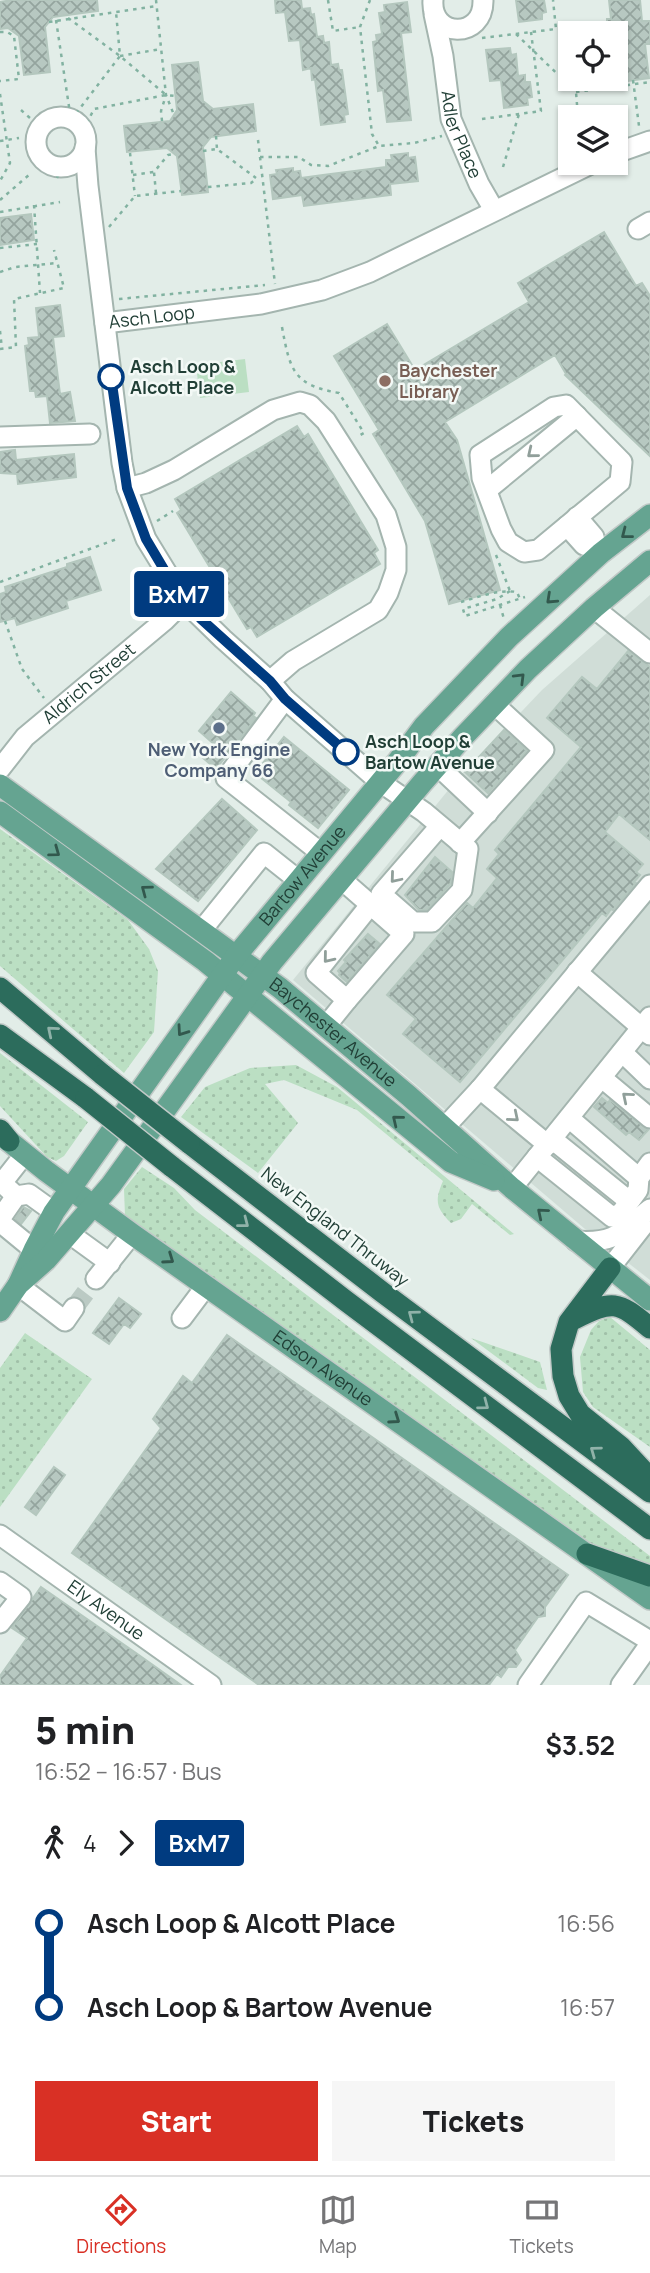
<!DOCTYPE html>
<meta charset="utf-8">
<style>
:root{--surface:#fff;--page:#f6f6f6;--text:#202124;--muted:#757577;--line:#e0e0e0;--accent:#d93025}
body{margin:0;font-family:Manrope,sans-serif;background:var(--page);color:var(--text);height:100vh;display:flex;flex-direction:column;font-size:26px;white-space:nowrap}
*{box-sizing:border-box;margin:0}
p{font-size:23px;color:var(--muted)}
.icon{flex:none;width:38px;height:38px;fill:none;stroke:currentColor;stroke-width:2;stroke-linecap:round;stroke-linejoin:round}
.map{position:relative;height:1685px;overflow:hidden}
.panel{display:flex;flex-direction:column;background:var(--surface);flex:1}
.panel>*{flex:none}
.badge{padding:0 14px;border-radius:5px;font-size:24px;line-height:46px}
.buttons{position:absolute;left:558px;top:21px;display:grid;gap:14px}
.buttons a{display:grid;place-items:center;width:70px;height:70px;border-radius:0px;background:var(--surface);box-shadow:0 2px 5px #0004;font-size:35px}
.map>.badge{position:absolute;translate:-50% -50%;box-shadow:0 0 0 4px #fff}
.legs{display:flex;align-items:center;gap:10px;height:77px;padding:0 35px;font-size:23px}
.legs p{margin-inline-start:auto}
.summary{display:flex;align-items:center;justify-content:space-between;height:119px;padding:0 35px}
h1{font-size:38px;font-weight:800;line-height:52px}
.button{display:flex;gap:14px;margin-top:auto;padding:14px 35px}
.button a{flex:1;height:80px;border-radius:0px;background:var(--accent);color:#fff;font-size:28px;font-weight:800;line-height:80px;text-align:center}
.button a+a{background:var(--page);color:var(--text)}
ul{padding:0 35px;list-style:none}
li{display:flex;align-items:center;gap:24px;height:84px;font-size:26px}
li i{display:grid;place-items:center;width:10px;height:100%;margin:0 9px;background:currentColor}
li i::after{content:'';width:18px;height:18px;margin:-9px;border:5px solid;border-radius:50%;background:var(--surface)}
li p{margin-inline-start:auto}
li:first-child i{background:linear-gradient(#0000 50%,currentColor 0)}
li:last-child i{background:linear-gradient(currentColor 50%,#0000 0)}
.menu{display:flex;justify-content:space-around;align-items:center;height:98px;border-top:2px solid var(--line);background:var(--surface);font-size:19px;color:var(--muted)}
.menu a{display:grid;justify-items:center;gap:4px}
.menu .active{color:var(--accent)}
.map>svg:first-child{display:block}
</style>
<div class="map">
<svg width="650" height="1685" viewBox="0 0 650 1685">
<defs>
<pattern id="grass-dots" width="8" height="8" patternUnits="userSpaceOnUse" patternTransform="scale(1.75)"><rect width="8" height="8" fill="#bbdfc3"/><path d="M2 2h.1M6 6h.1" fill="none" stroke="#a0c0a8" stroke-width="1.8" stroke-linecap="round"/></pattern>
<pattern id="building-cross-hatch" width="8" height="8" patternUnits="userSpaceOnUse" patternTransform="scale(1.75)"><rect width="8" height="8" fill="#b7c8c1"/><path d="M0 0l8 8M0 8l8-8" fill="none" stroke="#94a49e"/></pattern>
</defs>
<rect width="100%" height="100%" fill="#e2ede8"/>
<path fill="#d0ddd7" d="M650,595V1280L585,1229L293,980L459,777L542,690Z"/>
<path fill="url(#grass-dots)" d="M0,829L128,920L149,949L158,971L154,1032L124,1073L0,966Z
M0,1053L88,1122L64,1156L56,1161L47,1157L0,1106Z
M296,1065L337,1087L514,1234L510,1235L472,1204L461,1219L451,1223C435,1207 435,1200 443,1181L357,1110L284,1080L265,1084L298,1123L258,1173L181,1117L205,1087L250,1068Z
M142,1167L174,1188L195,1210L650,1556V1568L591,1544L125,1216L124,1189Z
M610,1317L650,1350V1447L593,1407L583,1392L580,1357L591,1330L599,1321Z
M25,1333L92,1379L0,1507V1368Z
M471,1338L540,1362L547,1390L538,1388Z"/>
<path fill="#bbdfc3" d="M245,359L249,392L200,398L196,365Z"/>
<path fill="url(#building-cross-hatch)" stroke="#b4c7be" stroke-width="2" d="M12,0H97L98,11L53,17L45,27L50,72L24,75L19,36L8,28L0,29V2Z
M275,0H301L302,9L310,8L311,15L314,14L317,37L323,36L324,43L329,42L331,65L338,64L339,70H342L348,114L344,115L345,122L321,125L315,79L312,80L311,68L303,70L300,40L289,41L285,12L276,13Z
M516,0H544L546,12L542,13V19L519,22Z
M609,0H640L642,21H650V44H645L649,78L619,82L616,33H577V26L607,22V19H611Z
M407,2L411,32L401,33L411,120L387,122L383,90L378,91L373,42L377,41L376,35L382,34L379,13L385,12L384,5Z
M510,48L511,55L516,54L518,76L525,75V82H530L532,97L527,98L528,105L504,108L501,80L490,81L486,50Z
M198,62L203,101L213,109L253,104L256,131L211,137L203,147L208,192L182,195L177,156L167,148L127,152L124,126L170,121L177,110L172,65Z
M408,153V158L415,157L418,181L390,184L391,195L304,206L302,195L273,199L270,175L277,174L276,170L293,168V172L300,171L301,178L323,175L386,167V160H392L391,155Z
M31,214L34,240L0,245V218Z
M604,232L636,286L642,283L650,296V456L565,375L566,374L555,355L445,422L457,440L500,590L449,604L425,521L373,434L379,430L334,356L387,324L415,370L529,302L518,283Z
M60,305L64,336L53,337L54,346L60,394L70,392L75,421L50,423L47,396L36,397L35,391H30L25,346L29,345L28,338L39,337L36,308Z
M297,426L304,437L308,434L378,550L374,553L380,564L257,637L251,627L247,629L177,513L181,510L175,499Z
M15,450L16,460L74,454L76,477L18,484L17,474L0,473V452Z
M90,557L101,590L66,601L68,608L17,625L15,618L0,622V594L6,592L5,587L67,567V564Z
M628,651L650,667V840L619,814L605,832L643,864L636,872L640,875L634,882L636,883L613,910L611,909L606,916L602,913L460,1082L403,1034L416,1019L387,995L467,903L473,908L497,878L487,869L499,854L495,850L581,747L547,718L582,677L597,689Z
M231,692L255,713L253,716L256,718L216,769L203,758L215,745L199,731Z
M504,730L527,751L488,793L465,772Z
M284,737L349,790L318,828L289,805L291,802L255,773Z
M222,799L257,830L198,901L156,869Z
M435,857L452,872L451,883L427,910H419L405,895Z
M368,934L380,944L347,982L339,975L340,973L338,971L346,962L344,960Z
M602,1098L608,1103L610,1100L648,1130L639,1140L629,1132L626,1135L594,1107Z
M23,1207L31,1211L21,1224L15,1219Z
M119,1298L141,1314L130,1328L124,1324L109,1344L93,1333Z
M227,1335L568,1575L545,1607V1616L538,1617L515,1650L521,1660L516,1667H508L501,1677L497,1674L489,1685H259L72,1553L161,1428L153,1419L183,1376L192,1383Z
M54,1467L65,1475L36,1515L25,1507Z
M41,1587L136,1653L181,1685H0V1676L27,1638L12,1628Z"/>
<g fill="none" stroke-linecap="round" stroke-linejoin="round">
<path stroke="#bbcac4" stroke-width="19" stroke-dasharray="19 10" stroke-linecap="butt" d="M74,1308L96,1279"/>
<defs>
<g id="minor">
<path d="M433,0C430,38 484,40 483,0"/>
<path id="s1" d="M434,14L443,56L451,119L479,184L494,210"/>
<circle cx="61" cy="142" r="25"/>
<path d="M85,148L88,186L122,463L127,488L146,539L184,601L223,639L270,681L285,699L380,782L424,812L468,849L462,890L432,922H413L381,894L440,826"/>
<path d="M616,153L650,141"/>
<path d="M638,229L650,222"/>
<path id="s2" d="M105,323L261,304L322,290L370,272L593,163"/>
<path d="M566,405L622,462L620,482L538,550L524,552L508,542L501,529L482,478L480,455L554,407Z"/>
<path d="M0,437L90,434"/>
<path d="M127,488L146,483L174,470L273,410L300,402L310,405L326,421L386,515L396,547V570L388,593L378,610L293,661L270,681"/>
<path d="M487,490L577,416"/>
<path d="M567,526L584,545L596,548L594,537L577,517"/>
<path d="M594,608L650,653"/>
<path d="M285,699L226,778L321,853"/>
<path d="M438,766L488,813"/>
<path id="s3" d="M0,769L25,737L164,621L184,601"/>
<path d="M460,843L544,750L494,704"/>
<path d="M341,879L404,934L347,1000L316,973L371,904"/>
<path d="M201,931L264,853L298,880"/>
<path d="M577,972L650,1035"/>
<path d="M326,1026L347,1000"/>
<path d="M622,1052L650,1079"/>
<path d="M602,1078L650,1118"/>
<path d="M480,1089L548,1145"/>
<path d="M569,1118L639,1178"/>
<path d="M444,1128L480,1089L650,885"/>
<path d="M552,1139L629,1201"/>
<path d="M537,1157L612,1217L621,1213L638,1190L639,1178L650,1163"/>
<path d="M512,1188L650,1017"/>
<path d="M16,1196L2,1183L24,1155"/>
<path d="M0,1219L16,1196L29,1194L54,1212"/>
<path d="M0,1222L34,1250"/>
<path d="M70,1234L110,1263"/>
<path d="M576,1241C616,1244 621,1232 650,1209"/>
<path d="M610,1268L642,1227"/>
<path d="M96,1279L132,1234"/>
<path d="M18,1285L65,1321L74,1308"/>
<path d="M182,1318L206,1286"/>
<path id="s4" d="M0,1535L211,1685"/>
<path d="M0,1582L21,1597L0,1623"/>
<path d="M528,1685L586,1602L650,1641"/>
<path d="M621,1685L650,1644"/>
</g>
<g id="major">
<path id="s5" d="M0,785L280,988L409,1096L512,1188L650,1300"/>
<path d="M0,812L205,961L451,1162L494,1180"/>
<path id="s6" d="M0,1134L46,1171L132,1234L650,1599"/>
<path id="s7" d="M18,1285L34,1250L54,1212L236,956L398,761L424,726L509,637L601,553L650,515"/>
<path d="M0,1311L18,1285L46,1260L111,1185L272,962L423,782L463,737L528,669L594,608L650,561"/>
</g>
<path id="highway" d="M0,988L103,1075
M0,1035L86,1098
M0,1130L9,1141
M189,1143L382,1292L650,1492
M171,1166L346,1301L650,1529
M610,1268L569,1322L561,1349L563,1376L569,1396L580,1414L621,1447L650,1478
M574,1319C613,1300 617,1300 650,1328
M587,1554L650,1576"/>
</defs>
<use href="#minor" stroke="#a4b5af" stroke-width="23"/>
<use href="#major" stroke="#c1c9c7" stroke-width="24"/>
<use href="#highway" stroke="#c1c9c7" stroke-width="24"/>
<path stroke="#82b2a1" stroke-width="2.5" stroke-dasharray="3.5 5" stroke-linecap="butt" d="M156,0L166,95L174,115
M328,0L333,31L360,27
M370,0L360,27L372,134L379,146
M68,18L120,56L166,95
M56,20L71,120
M49,22L157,6
M0,32H7L14,36L19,79L0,81
M516,34L576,92L578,117
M482,38L556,29L553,0
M120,56L161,49
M633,80L639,126
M576,92L650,82
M0,94L10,163L0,181
M21,110L41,128
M482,119L541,111L531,32
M71,120L120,56L116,12
M162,121L161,111L166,95
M83,131L94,109L166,95L176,96
M216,136L217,149
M258,140L275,284
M0,141L19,138
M203,151L217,149L256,178
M130,153L135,196
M260,157H299L311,165L328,166L379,146L414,143L442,136
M503,167L519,114
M133,175L154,172
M57,178L61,167
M208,187L251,183L257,178
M156,193L154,172L168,155L175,154
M0,200L30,174
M34,205L40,293
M0,212L60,202
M109,227L135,196L181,191
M0,248L37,244
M0,272L15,267L57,263
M119,299L265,285
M282,327C290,370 293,385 339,393L364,433L357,437
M0,331L2,349
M0,349L16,347L14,299L64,288L54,250
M157,521L173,511
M496,555L510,591
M0,582L117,539
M510,591L497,599L463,609L465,616L525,597
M461,602C479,597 498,589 517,592L520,599
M500,605L504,619
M5,621L22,669L44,698"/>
<use href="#minor" stroke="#fff" stroke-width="19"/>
<use href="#major" stroke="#65a491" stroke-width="21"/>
<use href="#highway" stroke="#2c6c5c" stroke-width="21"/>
<defs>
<path id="highway-bridge" d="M103,1075L189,1143
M86,1098L171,1166"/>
</defs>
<use href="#highway-bridge" stroke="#c1c9c7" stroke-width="24" stroke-linecap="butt"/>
<use href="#highway-bridge" stroke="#2c6c5c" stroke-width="21"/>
</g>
<defs><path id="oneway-chevron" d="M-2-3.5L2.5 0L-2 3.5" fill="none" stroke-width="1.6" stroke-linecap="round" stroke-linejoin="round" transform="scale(1.75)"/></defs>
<g stroke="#909f9a">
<use href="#oneway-chevron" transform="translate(532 453) rotate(141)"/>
<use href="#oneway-chevron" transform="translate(395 878) rotate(130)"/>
<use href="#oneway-chevron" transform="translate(328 958) rotate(129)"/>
<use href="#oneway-chevron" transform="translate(627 1097) rotate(-140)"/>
<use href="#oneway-chevron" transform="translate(514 1117) rotate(40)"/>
</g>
<g stroke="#32584d">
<use href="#oneway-chevron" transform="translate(626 534) rotate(142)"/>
<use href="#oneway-chevron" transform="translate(551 599) rotate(137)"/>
<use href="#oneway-chevron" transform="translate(520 678) rotate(-45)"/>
<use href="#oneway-chevron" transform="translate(55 852) rotate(36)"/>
<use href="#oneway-chevron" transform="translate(146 890) rotate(-143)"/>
<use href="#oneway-chevron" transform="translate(182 1031) rotate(125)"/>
<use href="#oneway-chevron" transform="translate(397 1120) rotate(-141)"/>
<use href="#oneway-chevron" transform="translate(542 1213) rotate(-140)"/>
<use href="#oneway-chevron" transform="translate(169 1259) rotate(35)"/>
<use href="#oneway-chevron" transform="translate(395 1419) rotate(35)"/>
</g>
<g stroke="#90b2a9">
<use href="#oneway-chevron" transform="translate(52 1031) rotate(-140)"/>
<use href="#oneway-chevron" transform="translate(244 1223) rotate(38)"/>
<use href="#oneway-chevron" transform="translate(413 1315) rotate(-143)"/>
<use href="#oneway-chevron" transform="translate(484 1405) rotate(37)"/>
<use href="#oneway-chevron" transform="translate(595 1451) rotate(-144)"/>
</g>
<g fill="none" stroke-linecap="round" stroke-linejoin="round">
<defs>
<path id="line-1" d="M111,377L127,488L146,539L175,588L201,619L270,681L285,699L346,752"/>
</defs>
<use href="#line-1" stroke="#fff" stroke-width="16"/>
<use href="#line-1" stroke="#003b80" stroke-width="10"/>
</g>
<g fill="#fff" stroke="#003b80" stroke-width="3.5">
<circle cx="111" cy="377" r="12"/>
<circle cx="346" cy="752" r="12"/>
</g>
<circle fill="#8d6e63" stroke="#f3f9f6" stroke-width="2.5" cx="385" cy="381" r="7"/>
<circle fill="#5c6f8a" stroke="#f3f9f6" stroke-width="2.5" cx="219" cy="728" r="7"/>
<g text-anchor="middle" stroke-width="5" stroke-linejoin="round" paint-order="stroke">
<g font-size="18" fill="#213f36" stroke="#f3f9f6">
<text dy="6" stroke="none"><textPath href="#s1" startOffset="124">Adler Place</textPath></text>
<text dy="6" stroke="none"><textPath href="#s2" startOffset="47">Asch Loop</textPath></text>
<text dy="6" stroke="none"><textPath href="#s3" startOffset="124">Aldrich Street</textPath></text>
<text dy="6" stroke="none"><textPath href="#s7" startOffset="500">Bartow Avenue</textPath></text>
<text dy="6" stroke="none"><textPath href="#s5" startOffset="415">Baychester Avenue</textPath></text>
<text transform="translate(335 1227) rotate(38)" y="6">New England Thruway</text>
<text dy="6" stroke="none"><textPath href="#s6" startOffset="399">Edson Avenue</textPath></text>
<text dy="6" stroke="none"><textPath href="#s4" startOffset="130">Ely Avenue</textPath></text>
</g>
<g font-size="18" font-weight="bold" fill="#213f36" stroke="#f3f9f6" text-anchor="start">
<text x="130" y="373">Asch Loop &amp;<tspan x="130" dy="21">Alcott Place</tspan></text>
<text x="365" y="748">Asch Loop &amp;<tspan x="365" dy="21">Bartow Avenue</tspan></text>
</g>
<g font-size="18" font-weight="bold" fill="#785e54" stroke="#f3f9f6" text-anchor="start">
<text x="399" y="377">Baychester<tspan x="399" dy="21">Library</tspan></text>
</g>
<g font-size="18" font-weight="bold" fill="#4e5e75" stroke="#f3f9f6">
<text x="219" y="756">New York Engine<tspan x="219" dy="21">Company 66</tspan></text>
</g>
</g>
</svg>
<div class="buttons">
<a><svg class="icon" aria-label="locate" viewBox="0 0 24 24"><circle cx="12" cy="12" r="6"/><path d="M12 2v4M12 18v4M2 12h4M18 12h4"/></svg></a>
<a><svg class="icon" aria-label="layers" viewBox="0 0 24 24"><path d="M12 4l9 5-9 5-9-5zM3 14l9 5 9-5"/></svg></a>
</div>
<b class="badge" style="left:179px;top:594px;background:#003b80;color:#fff">BxM7</b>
</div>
<section class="panel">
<div class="summary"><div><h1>5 min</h1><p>16:52 – 16:57 · Bus</p></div><b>$3.52</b></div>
<div class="legs"><svg class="icon" aria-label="walk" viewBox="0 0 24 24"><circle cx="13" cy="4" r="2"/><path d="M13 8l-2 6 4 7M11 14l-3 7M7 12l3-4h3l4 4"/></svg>4<svg class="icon" aria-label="forward" viewBox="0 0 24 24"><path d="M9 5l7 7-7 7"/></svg><b class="badge" style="background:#003b80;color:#fff">BxM7</b></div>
<ul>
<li><i style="color:#003b80"></i><b>Asch Loop &amp; Alcott Place</b><p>16:56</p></li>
<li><i style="color:#003b80"></i><b>Asch Loop &amp; Bartow Avenue</b><p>16:57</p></li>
</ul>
<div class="button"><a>Start</a><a>Tickets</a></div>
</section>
<nav class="menu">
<a class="active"><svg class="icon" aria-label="directions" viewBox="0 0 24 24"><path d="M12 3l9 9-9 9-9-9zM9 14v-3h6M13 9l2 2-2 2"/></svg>Directions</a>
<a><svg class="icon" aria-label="map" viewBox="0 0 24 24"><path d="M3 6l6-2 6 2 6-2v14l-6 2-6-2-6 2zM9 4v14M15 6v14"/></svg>Map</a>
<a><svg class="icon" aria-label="tickets" viewBox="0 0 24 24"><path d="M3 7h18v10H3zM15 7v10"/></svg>Tickets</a>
</nav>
